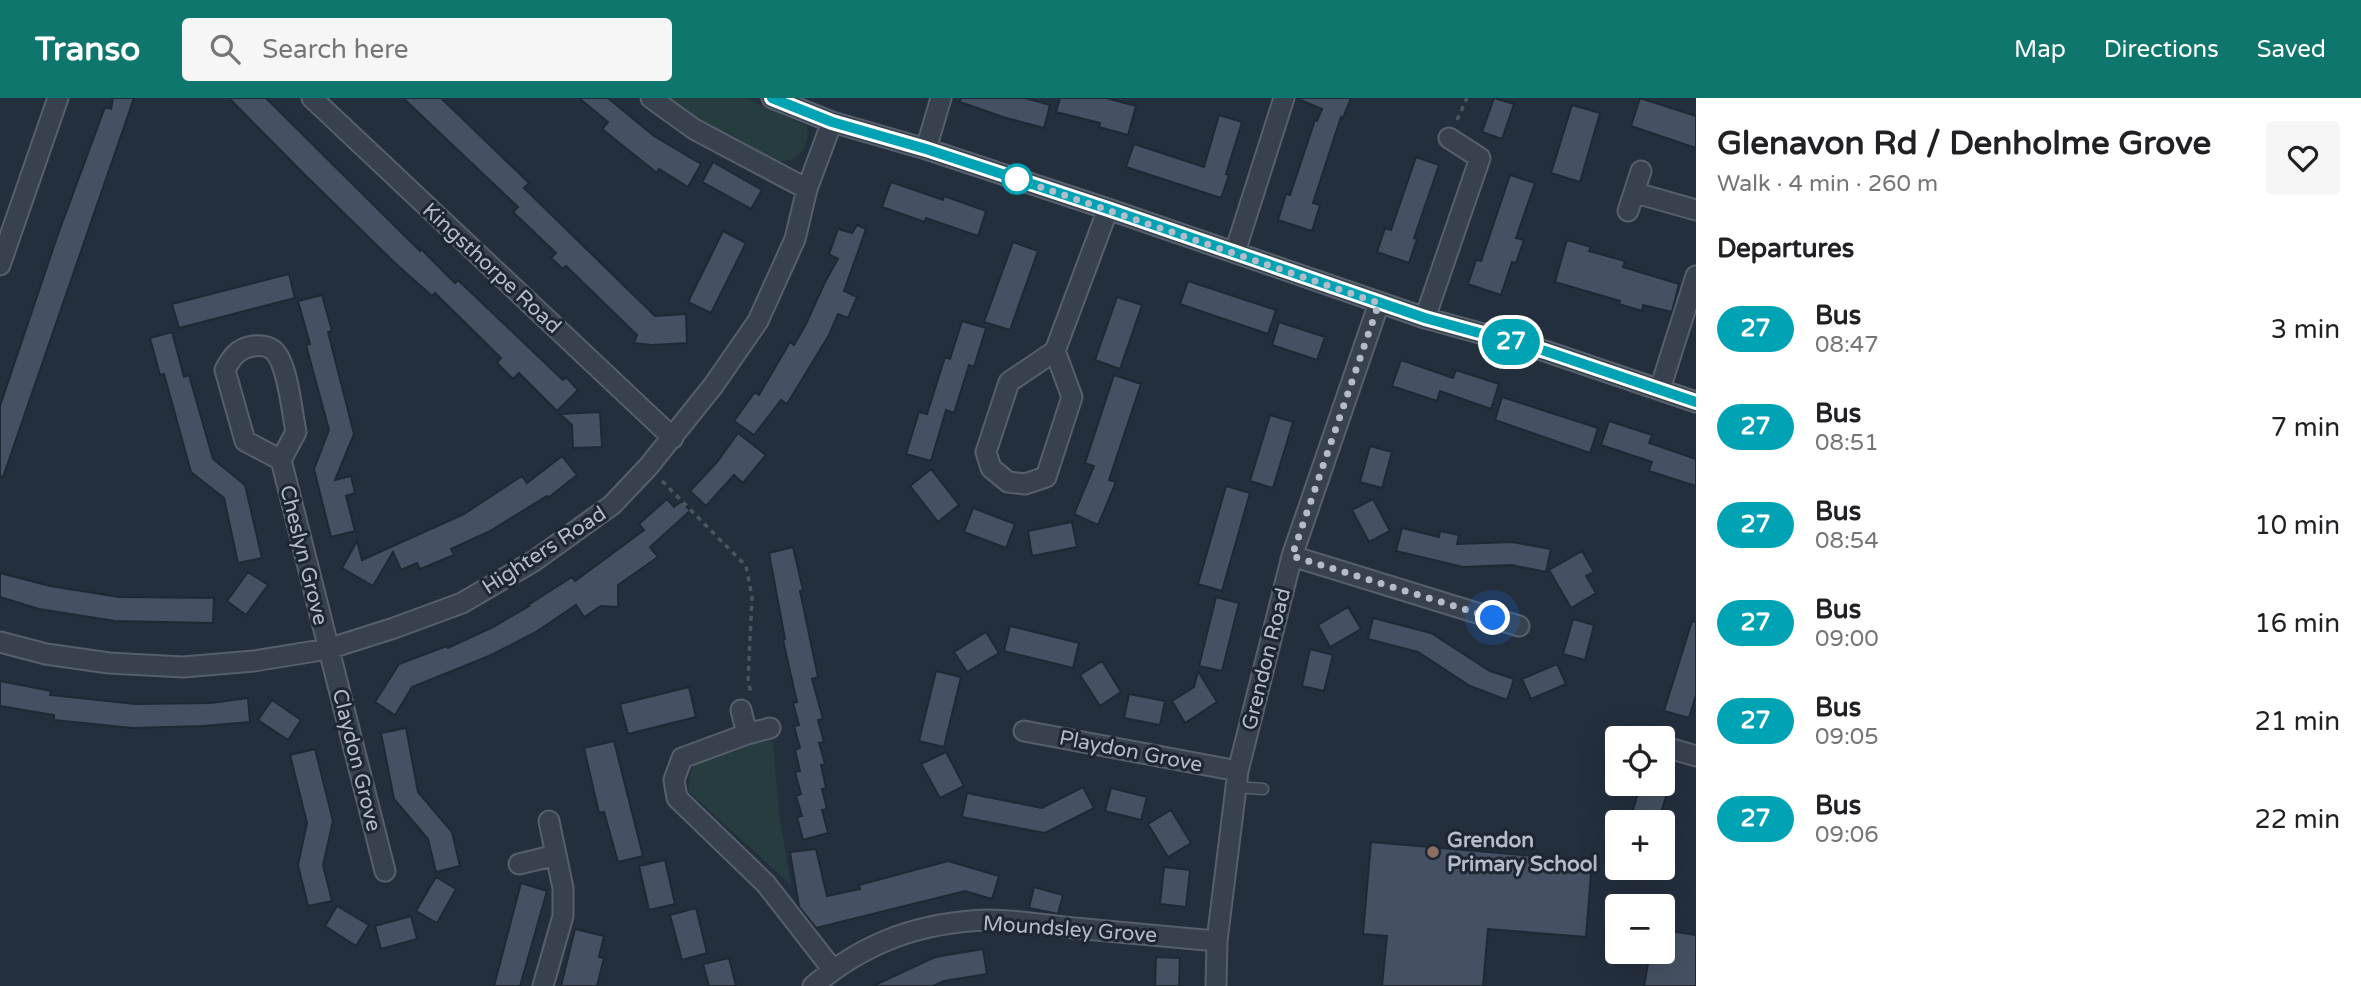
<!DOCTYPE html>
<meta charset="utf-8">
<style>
:root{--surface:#fff;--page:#f6f6f6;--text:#202124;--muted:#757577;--accent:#0f766e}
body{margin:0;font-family:"Varela Round",sans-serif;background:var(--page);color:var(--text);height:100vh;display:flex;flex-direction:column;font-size:26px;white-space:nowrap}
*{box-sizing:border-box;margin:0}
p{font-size:23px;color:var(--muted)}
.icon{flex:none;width:38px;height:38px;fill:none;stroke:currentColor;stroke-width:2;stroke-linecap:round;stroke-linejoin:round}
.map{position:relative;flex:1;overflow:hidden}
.side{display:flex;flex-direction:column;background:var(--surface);width:665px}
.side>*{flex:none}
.badge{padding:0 14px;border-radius:23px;font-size:24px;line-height:46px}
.controls{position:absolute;left:1605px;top:628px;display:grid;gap:14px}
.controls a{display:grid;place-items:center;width:70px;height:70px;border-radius:7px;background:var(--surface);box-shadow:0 7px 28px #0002;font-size:35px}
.you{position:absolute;width:35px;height:35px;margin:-18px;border:5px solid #fff;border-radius:50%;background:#1a73e8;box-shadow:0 0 0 10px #1a73e833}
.map>.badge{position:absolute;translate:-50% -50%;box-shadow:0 0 0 4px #fff}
h2{padding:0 21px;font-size:26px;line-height:63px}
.round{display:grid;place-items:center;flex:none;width:74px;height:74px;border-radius:7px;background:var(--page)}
.overview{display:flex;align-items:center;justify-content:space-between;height:119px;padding:0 21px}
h1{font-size:33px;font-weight:700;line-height:52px}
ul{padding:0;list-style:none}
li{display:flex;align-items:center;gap:21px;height:98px;padding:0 21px}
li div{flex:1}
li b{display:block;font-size:26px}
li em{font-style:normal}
li .badge{min-width:77px;font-weight:700;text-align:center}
header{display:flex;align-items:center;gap:42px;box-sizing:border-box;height:98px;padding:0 35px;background:var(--accent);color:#fff}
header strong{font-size:33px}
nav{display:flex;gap:38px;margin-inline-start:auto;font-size:24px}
.search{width:490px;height:63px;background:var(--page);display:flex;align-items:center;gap:18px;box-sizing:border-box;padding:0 24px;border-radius:7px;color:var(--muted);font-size:26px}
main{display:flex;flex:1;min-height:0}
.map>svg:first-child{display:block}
</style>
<header>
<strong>Transo</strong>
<div class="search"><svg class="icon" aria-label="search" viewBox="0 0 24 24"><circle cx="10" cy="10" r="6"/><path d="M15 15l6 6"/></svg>Search here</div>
<nav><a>Map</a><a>Directions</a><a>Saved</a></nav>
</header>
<main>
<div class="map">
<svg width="1696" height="888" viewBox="0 0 1696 888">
<rect width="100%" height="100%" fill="#242f3e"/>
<path fill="#263c3f" d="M664,0H745L807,28C810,51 798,66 773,63C764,62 753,54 744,49C715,34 690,20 664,0Z
M773,643L779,715L791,787L688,693L690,676L695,664L748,646Z"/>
<path fill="#455162" stroke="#1f2835" stroke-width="2" d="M113,0H134L3,379L0,378V308L57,139L105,9L111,11Z
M229,0H266L420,153L421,151L455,185L458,182L563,282L566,279L578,292L557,313L519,275L513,281L497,265L501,260L435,195L432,198L396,166L306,78Z
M403,0H441L529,85L524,90L655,218L686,216L687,245L652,247L634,245L637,237L566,168L563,171L551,160L556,155L513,114L518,109Z
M579,0H608L654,38L701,66L688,89L659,71L657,75L602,31L608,24Z
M961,0H1025L1050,7L1044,30L1003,19L960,4Z
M1060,0H1106L1136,8L1128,37L1099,29L1100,25L1056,14Z
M1296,0H1351L1343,20L1341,19L1313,105L1320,107L1312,133L1278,122L1286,96L1290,97L1315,22L1317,23L1322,11Z
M1494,0L1514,6L1502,41L1482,34Z
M1640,0L1696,18V50L1631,28Z
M1572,7L1600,15L1580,84L1551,75Z
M1219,17L1242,24L1226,76L1229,77L1221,100L1126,69L1134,46L1204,69Z
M1416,59L1439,67L1414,140L1417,141L1409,165L1377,154L1385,130L1391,132Z
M713,64L762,92L751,111L702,84Z
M1510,77L1535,85L1516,140L1524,142L1516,165L1512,164L1501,197L1468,186L1476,162L1481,163Z
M891,84L943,102L944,98L986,113L978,138L926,120L925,124L882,109Z
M857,127L866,131L844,193L857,199L848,220L838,216L829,237L787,306L781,302L754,337L734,323L755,294L759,297L790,244L794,247L806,226L825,184L838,161L829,156L838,131L852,135Z
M723,133L746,145L711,215L688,204Z
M1567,142L1591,149L1589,153L1625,163L1623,169L1679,186L1672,214L1643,207L1642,213L1619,206L1620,203L1555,184Z
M1013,144L1038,153L1010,232L984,224Z
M289,176L295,200L179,230L172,206Z
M1188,183L1276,212L1268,236L1180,206Z
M322,197L332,233L328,234L354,336L335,382L351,378L355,395L346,398L355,433L331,439L314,371L329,332L306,247L310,246L298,203Z
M1117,199L1142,207L1120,271L1095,262Z
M962,223L986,230L974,269L969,267L954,315L946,312L931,363L906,356L919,314L927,316L945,259L950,261Z
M1279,224L1325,239L1317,262L1272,247Z
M172,234L184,279L189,277L213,361L245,387L262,460L238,465L224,400L191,374L164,276L160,277L150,240Z
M1401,262L1453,280L1456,272L1499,286L1491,311L1440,293L1437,303L1392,288Z
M1114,277L1141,286L1109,382L1116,384L1098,427L1074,416L1094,368L1085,365Z
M1502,299L1598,330L1590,355L1495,322Z
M600,314L602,349L573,350L572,327L560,316Z
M1270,317L1293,324L1273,390L1250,383Z
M1609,323L1652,337L1649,345L1696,361V388L1649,373L1652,364L1601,347Z
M738,335L766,357L743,385L734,377L706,408L690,393L717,364Z
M1370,348L1392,354L1382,390L1360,384Z
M562,358L577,377L548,400L547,398L490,433L451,451L454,457L420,471L417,465L401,472L393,454L373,488L342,470L357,443L362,462L464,416L522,378L527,385Z
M931,371L959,407L938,424L910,388Z
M1226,388L1250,395L1222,493L1198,486Z
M667,401L674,409L682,403L690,413L650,449L658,459L618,487V509L601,508L584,519L576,507L536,534L489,558L412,589L395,617L375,604L399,566L447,548L448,550L493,529L529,508L528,507L572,479L575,483L644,432L639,426Z
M1373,401L1390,433L1369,444L1352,412Z
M973,410L1015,426L1006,450L964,434Z
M1072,424L1077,449L1032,458L1028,433Z
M1402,430L1439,439L1440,433L1459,437L1457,446L1512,444L1551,451L1546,474L1511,467L1463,469L1396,453Z
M793,449L803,492L800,493L818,579L812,581L823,621L818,622L824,644L819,645L825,666L821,667L826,690L822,691L827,711L822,712L828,735L803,742L797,719L802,718L796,698L801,696L795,674L800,673L795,652L800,650L794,628L799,627L793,605L797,604L783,542L785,541L769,455Z
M1582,453L1594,474L1586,478L1596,495L1571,510L1549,472Z
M248,474L268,487L246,517L227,503Z
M0,475L50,488L119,499L214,500L213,525L115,523L39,511L0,499Z
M1216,499L1239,505L1222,573L1199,568Z
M1348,509L1361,531L1330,549L1318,527Z
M1373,520L1431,535L1490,573L1514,581L1507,602L1470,588L1418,554L1368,541Z
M1573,521L1594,527L1585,562L1563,556Z
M1692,523L1696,524V597L1689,620L1664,613Z
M1010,528L1079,545L1073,570L1004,553Z
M986,534L999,555L967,574L954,554Z
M1310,551L1333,557L1324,593L1302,588Z
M1102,563L1121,594L1100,608L1080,577Z
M1557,566L1566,586L1531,601L1522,581Z
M936,573L961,579L944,649L919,643Z
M1198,573L1217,604L1185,625L1172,603L1194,589Z
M0,583L51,593L50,597L135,606L211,605L248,600L250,624L203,628L132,630L54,622V617L0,608Z
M689,589L696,619L628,636L620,606Z
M1129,596L1165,603L1160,627L1124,620Z
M272,602L301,622L288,642L258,622Z
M406,630L418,694L452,734L460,768L436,774L428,741L394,701L381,635Z
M614,643L643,758L618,764L604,714L599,715L584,650Z
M315,651L333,723L323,767L332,803L308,808L298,767L307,725L290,657Z
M946,654L964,688L940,700L921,666Z
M1641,686H1670L1658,724H1629Z
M1083,689L1094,710L1045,735L962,719L967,695L1042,710Z
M1111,690L1147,699L1141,722L1105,713Z
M1171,712L1191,745L1168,759L1148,726Z
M1371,744L1592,763L1586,839L1488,831L1483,888H1382L1387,838L1363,836Z
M816,751L827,798L860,791L859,787L948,763L999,778L992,801L965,793L816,830L799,809L790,754Z
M665,762L675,806L649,812L639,768Z
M1164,769L1190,772L1186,809L1160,806Z
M436,779L456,791L437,825L416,813Z
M521,785L547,793L520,888H494Z
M1034,789L1063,797L1058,816L1029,810Z
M337,808L369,827L356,848L325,828Z
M696,810L707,855L682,862L670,817Z
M411,818L417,841L381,851L375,828Z
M575,831L604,838L599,859L604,860L597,888H561Z
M1664,832L1696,837V888H1644L1650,854H1662Z
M983,851L987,876L944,883L933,888H873L935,859Z
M1156,859L1180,860L1179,888H1155Z
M729,860L736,888H709L703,866Z"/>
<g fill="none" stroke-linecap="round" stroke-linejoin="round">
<defs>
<path id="service" d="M1236,689L1263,691"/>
<path id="minor" d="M312,0L673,340
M651,0L694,31L807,91
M772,0L832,24L926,51L1108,111L1425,220L1545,253L1696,304
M926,51L941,0
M1636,95L1696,112
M1628,113L1641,73
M1235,154L1284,0
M0,167L58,0
M1425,220L1480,60L1449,40
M1055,253L1009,284L986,354L991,370L1008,384L1025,386L1046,379L1072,299L1055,253L1108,111
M1660,291L1696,178
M281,362L296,334C292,315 288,266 274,253C269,248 260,247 253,248C238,250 231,260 225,272L245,343L281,362L385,773
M1292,458L1519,528
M0,544L46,556L109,565L183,569L254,563L328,551L394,530L462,505L534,463L612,407L648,369L713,288L758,223L795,141L807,91L832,24
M741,612L747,636
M770,630L747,636L682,660L674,682L677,700L766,786L833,872
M1024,633L1238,673
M1662,648L1696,658
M519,766L556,757
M543,888L563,818V790L549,723
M813,888C865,844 920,824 989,822C1017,822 1046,827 1074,830C1121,834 1169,839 1217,843
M1216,888L1217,843L1238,673L1292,458L1379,205"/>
</defs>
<use href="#service" stroke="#565f6c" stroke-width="13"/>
<use href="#minor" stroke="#565f6c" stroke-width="23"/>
<path stroke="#44595c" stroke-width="3.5" stroke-dasharray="5 5" stroke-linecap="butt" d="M1457,22L1467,0
M662,383L746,468L752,499L748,583L751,595"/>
<use href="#service" stroke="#38414e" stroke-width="10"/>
<use href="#minor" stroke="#38414e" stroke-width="19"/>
</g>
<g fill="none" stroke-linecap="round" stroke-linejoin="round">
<defs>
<path id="line" d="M772,0L832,24L926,51L1108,111L1425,220L1545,253L1696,304"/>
</defs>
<use href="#line" stroke="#fff" stroke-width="16"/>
<use href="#line" stroke="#00a3b4" stroke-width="10"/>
<path stroke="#b4bcc9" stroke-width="7" stroke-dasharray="0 12.6" d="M1017,81L1379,205L1292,458L1493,520"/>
</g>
<circle fill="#fff" stroke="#00a3b4" stroke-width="3.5" cx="1017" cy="81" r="14"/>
<circle fill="#8d6e63" stroke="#1d2633" stroke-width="2.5" cx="1433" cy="754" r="7"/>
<g text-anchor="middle" stroke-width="6" stroke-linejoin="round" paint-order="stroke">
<g font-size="21" fill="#b4bcc9" stroke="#1d2633">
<text transform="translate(492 170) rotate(43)" y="7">Kingsthorpe Road</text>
<text transform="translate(544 452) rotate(-33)" y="7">Highters Road</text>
<text transform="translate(304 457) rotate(76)" y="7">Cheslyn Grove</text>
<text transform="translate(1266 561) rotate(-76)" y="7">Grendon Road</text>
<text transform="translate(1131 653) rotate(11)" y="7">Playdon Grove</text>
<text transform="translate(357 662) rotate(76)" y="7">Claydon Grove</text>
<text transform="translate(1070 831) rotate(4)" y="7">Moundsley Grove</text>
</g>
<g font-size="21" font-weight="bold" fill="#b4bcc9" stroke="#1d2633" text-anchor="start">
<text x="1447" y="749">Grendon<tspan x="1447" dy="24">Primary School</tspan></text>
</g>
</g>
</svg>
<div class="controls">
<a><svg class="icon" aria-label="locate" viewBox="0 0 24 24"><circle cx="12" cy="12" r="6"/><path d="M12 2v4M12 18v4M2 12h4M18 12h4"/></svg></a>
<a>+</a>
<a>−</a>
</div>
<div class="you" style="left:1493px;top:520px"></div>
<b class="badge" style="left:1511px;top:244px;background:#00a3b4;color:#fff">27</b>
</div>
<section class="side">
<div class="overview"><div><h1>Glenavon Rd / Denholme Grove</h1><p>Walk · 4 min · 260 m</p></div><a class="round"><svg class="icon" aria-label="heart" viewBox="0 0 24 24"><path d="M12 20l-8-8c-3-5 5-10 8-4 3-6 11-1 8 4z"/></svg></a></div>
<h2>Departures</h2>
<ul>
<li><span class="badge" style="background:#00a3b4;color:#fff">27</span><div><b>Bus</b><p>08:47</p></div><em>3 min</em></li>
<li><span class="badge" style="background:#00a3b4;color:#fff">27</span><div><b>Bus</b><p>08:51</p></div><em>7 min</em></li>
<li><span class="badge" style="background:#00a3b4;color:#fff">27</span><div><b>Bus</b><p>08:54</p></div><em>10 min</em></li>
<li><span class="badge" style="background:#00a3b4;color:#fff">27</span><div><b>Bus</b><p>09:00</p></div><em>16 min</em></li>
<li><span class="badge" style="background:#00a3b4;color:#fff">27</span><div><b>Bus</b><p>09:05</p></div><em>21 min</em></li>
<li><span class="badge" style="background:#00a3b4;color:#fff">27</span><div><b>Bus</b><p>09:06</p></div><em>22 min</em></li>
</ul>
</section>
</main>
